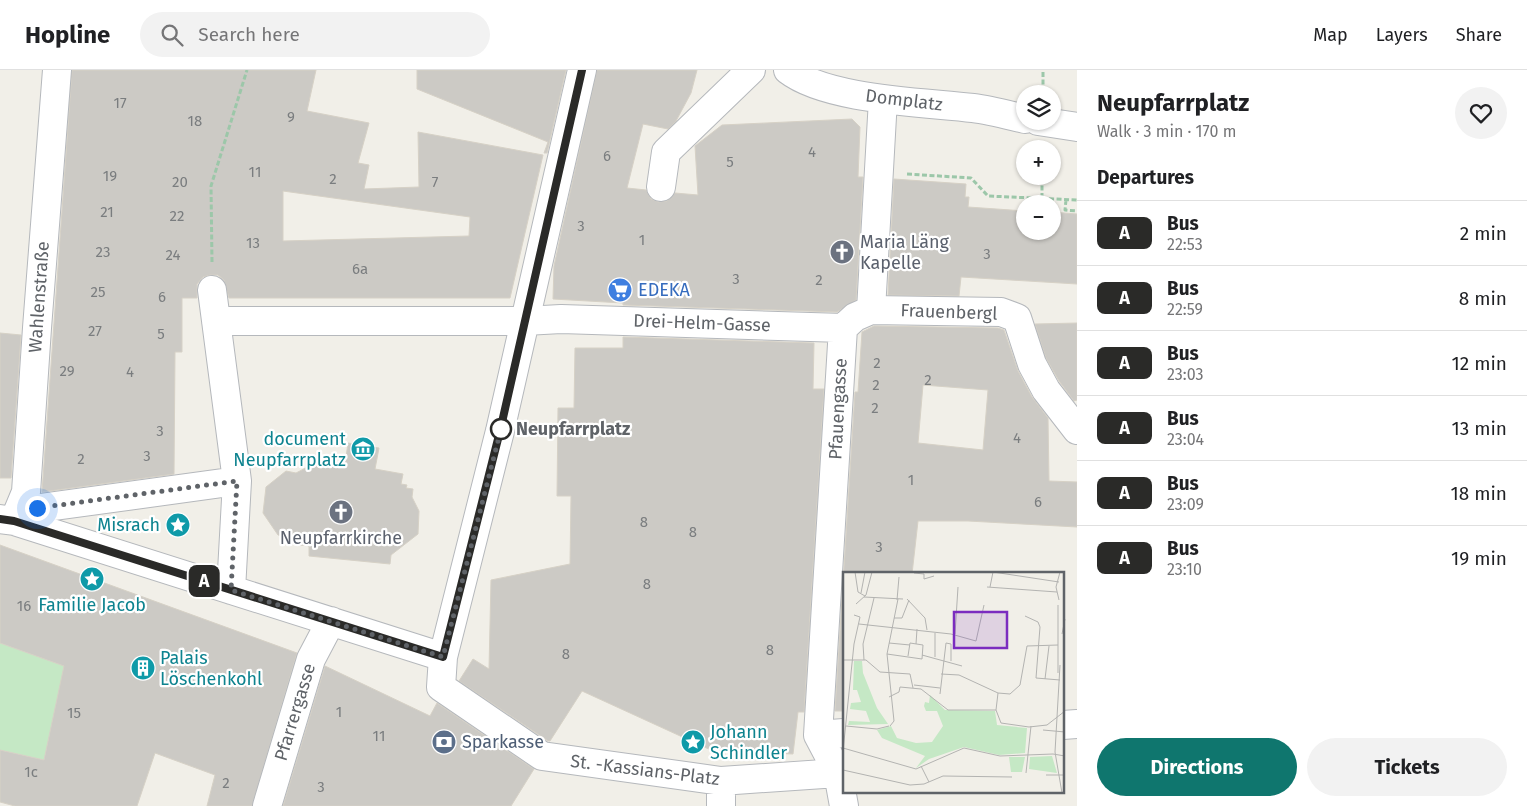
<!DOCTYPE html>
<meta charset="utf-8">
<style>
:root{--surface:#fff;--page:#f2f2f2;--text:#202124;--muted:#757577;--line:#e0e0e0;--accent:#0f766e}
body{margin:0;font-family:"Fira Sans",sans-serif;background:var(--page);color:var(--text);height:100vh;display:flex;flex-direction:column;font-size:19px;white-space:nowrap}
*{box-sizing:border-box;margin:0}
p{font-size:16px;color:var(--muted)}
.icon{flex:none;width:28px;height:28px;fill:none;stroke:currentColor;stroke-width:2;stroke-linecap:round;stroke-linejoin:round}
.map{position:relative;flex:1;overflow:hidden}
.sheet{display:flex;flex-direction:column;background:var(--surface);width:450px}
.sheet>*{flex:none}
.badge{padding:0 10px;border-radius:8px;font-size:18px;line-height:32px}
.tools{position:absolute;left:1016px;top:15px;display:grid;gap:10px}
.tools a{display:grid;place-items:center;width:45px;height:45px;border-radius:50%;background:var(--surface);box-shadow:0 1px 4px #0004;font-size:25px}
.you{position:absolute;width:25px;height:25px;margin:-12px;border:4px solid #fff;border-radius:50%;background:#1a73e8;box-shadow:0 0 0 8px #1a73e833}
.map>.badge{position:absolute;translate:-50% -50%;box-shadow:0 0 0 2px #fff}
h2{padding:0 20px;font-size:19px;line-height:45px}
.round{display:grid;place-items:center;flex:none;width:52px;height:52px;border-radius:26px;background:var(--page)}
.overview{display:flex;align-items:center;justify-content:space-between;height:85px;padding:0 20px}
h1{font-size:24px;font-weight:700;line-height:38px}
.cta{display:flex;gap:10px;margin-top:auto;padding:10px 20px}
.cta a{flex:1;height:58px;border-radius:30px;background:var(--accent);color:#fff;font-size:20px;font-weight:700;line-height:58px;text-align:center}
.cta a+a{background:var(--page);color:var(--text)}
ul{padding:0;list-style:none}
li{display:flex;align-items:center;gap:15px;height:65px;padding:0 20px;border-top:1px solid var(--line)}
li div{flex:1}
li b{display:block;font-size:19px}
li em{font-style:normal}
li .badge{min-width:55px;font-weight:700;text-align:center}
header{display:flex;align-items:center;gap:30px;box-sizing:border-box;height:70px;padding:0 25px;background:var(--surface);border-bottom:1px solid var(--line)}
header strong{font-size:24px}
nav{display:flex;gap:28px;margin-inline-start:auto;font-size:18px}
.search{width:350px;height:45px;background:var(--page);display:flex;align-items:center;gap:12px;box-sizing:border-box;padding:0 18px;border-radius:28px;color:var(--muted);font-size:19px}
main{display:flex;flex:1;min-height:0}
.map>svg:first-child{display:block}
</style>
<header>
<strong>Hopline</strong>
<div class="search"><svg class="icon" aria-label="search" viewBox="0 0 24 24"><circle cx="10" cy="10" r="6"/><path d="M15 15l6 6"/></svg>Search here</div>
<nav><a>Map</a><a>Layers</a><a>Share</a></nav>
</header>
<main>
<div class="map">
<svg width="1077" height="736" viewBox="0 0 1077 736">
<rect width="100%" height="100%" fill="#f1efe8"/>
<path fill="#c5e8c5" d="M0,573L65,596L44,690L0,680Z"/>
<path fill="#cccac5" stroke="#d6d1c6" fill-rule="evenodd" d="M72,0H316L307,41L369,53L358,93L369,95L364,119L419,117L418,62L543,85L510,228H229L224,210L218,205H210L203,207L197,214V228H182V282H175L174,404L42,422ZM283,121L470,147L469,166L283,171Z
M417,0H566L547,83H544L548,72L417,19Z
M597,0H697L691,23L676,51L668,59L643,54L627,118L646,120L651,129L658,132L667,131L675,123L698,125L695,76L722,55L852,49L860,57L858,107H863L856,230L837,242L623,235V233L553,229L554,196Z
M894,109L966,114L965,127H969L968,137L1025,141V161H1052V142L1077,144V214L961,207L959,226L888,225Z
M1077,253V330L1074,331L1059,311L1046,288L1035,254Z
M874,256L998,258L1004,260L1018,301L1032,327L1048,348L1049,411L1077,412V457L968,451H918L912,504H844V641H835L855,322H858L862,262ZM923,315L988,320L983,380L918,373Z
M0,263L21,265L11,408H0Z
M623,267L814,273L813,319H824L804,642H798L793,684L713,681L582,621L550,671H548L459,611L473,589L489,599L491,510L570,494L571,426H557L558,338H574L575,278H623Z
M348,373L379,378L375,399L403,404L401,414L407,415L406,418L413,419L412,427L419,441L418,464L391,485L390,494L309,486V476L300,475L301,469L278,465L263,443L266,417L286,401L296,403L321,390L345,394Z
M0,475L297,583L252,736H207L215,705L155,683L137,736H15L0,732V680L44,690L64,596L0,573Z
M325,596L430,646L437,633L534,699L511,736H283Z"/>
<g fill="none" stroke-linecap="round" stroke-linejoin="round">
<defs>
<path id="minor" d="M788,0C827,30 923,32 973,38C990,40 1008,45 1025,49
M1038,51L1077,57
M661,117L666,82L751,0
M212,220L237,411L231,520
M871,240L883,29
M216,251H525L561,249L843,258
M18,441L237,411
M0,449L14,451L443,587L500,361L582,0
M14,451L26,422L37,258L57,0
M443,587L441,617L542,686L721,711L838,703
M1063,655L1077,654
M818,665L843,258L855,247L871,240L1001,242L1017,248L1032,294L1046,320L1077,360
M818,665L838,703L844,736
M818,665L844,663
M267,736L311,589L331,551
M721,736V711"/>
</defs>
<use href="#minor" stroke="#b5b8bc" stroke-width="30"/>
<path stroke="#9cc7a9" stroke-width="3" stroke-dasharray="5 2.5" stroke-linecap="butt" d="M1043,22V0
M907,104L971,108L988,126L1077,130
M1042,128V106
M1066,130L1065,140L1077,141
M212,192L211,116L247,0"/>
<use href="#minor" stroke="#fff" stroke-width="28"/>
</g>
<g fill="none" stroke-linecap="round" stroke-linejoin="round">
<defs>
<path id="line" d="M0,449L14,451L443,587L500,361L582,0"/>
</defs>
<use href="#line" stroke="#fff" stroke-width="11"/>
<use href="#line" stroke="#2a2a28" stroke-width="8"/>
<path stroke="#5f6368" stroke-width="5" stroke-dasharray="0 9" d="M37,438L237,411L231,520L443,587L501,359"/>
</g>
<defs>
<symbol id="church-disc" viewBox="-11 -11 22 22"><circle r="9.5" fill="#6b7280" stroke="#fff"/><path d="M-1.2-6h2.4v3.5h3.3v2.4h-3.3V6h-2.4V-.1h-3.3v-2.4h3.3Z" fill="#fff"/></symbol>
<symbol id="supermarket-disc" viewBox="-11 -11 22 22"><circle r="9.5" fill="#3f7fe0" stroke="#fff"/><path d="M-6-5.5h2.5l.6 2H6L4.5 2H-2.5L-4.4-4H-6ZM-1.5 3.2a1.3 1.3 0 1 0 .1 0ZM3 3.2a1.3 1.3 0 1 0 .1 0Z" fill="#fff"/></symbol>
<symbol id="museum-disc" viewBox="-11 -11 22 22"><circle r="9.5" fill="#0f9aa8" stroke="#fff"/><path d="M0-6L6-3V-2H-6V-3ZM-5-1h2V3h-2ZM-1-1h2V3h-2ZM3-1h2V3H3ZM-6 4H6V6H-6Z" fill="#fff"/></symbol>
<symbol id="sight-disc" viewBox="-11 -11 22 22"><circle r="9.5" fill="#0f9aa8" stroke="#fff"/><path d="M0-6L1.8-2.2L6-1.7L2.9 1.2L3.7 5.4L0 3.3L-3.7 5.4L-2.9 1.2L-6-1.7L-1.8-2.2Z" fill="#fff"/></symbol>
<symbol id="building-disc" viewBox="-11 -11 22 22"><circle r="9.5" fill="#0f9aa8" stroke="#fff"/><path d="M-4-6H4V6H1V3H-1V6H-4ZM-2.5-4.3h1.7v1.8h-1.7ZM.8-4.3h1.7v1.8H.8ZM-2.5-1h1.7V.8h-1.7ZM.8-1h1.7V.8H.8Z" fill="#fff"/></symbol>
<symbol id="bank-disc" viewBox="-11 -11 22 22"><circle r="9.5" fill="#5c6f8a" stroke="#fff"/><path d="M-6-4H6V4H-6ZM0-2.3a2.3 2.3 0 1 0 0 4.6a2.3 2.3 0 1 0 0-4.6Z" fill="#fff"/></symbol>
</defs>
<g fill-rule="evenodd">
<use href="#church-disc" x="828" y="168" width="28" height="28"/>
<use href="#supermarket-disc" x="606" y="206" width="28" height="28"/>
<use href="#museum-disc" x="349" y="365" width="28" height="28"/>
<use href="#church-disc" x="327" y="428" width="28" height="28"/>
<use href="#sight-disc" x="164" y="441" width="28" height="28"/>
<use href="#sight-disc" x="78" y="495" width="28" height="28"/>
<use href="#building-disc" x="129" y="584" width="28" height="28"/>
<use href="#bank-disc" x="430" y="658" width="28" height="28"/>
<use href="#sight-disc" x="679" y="658" width="28" height="28"/>
</g>
<circle fill="#fff" stroke="#2a2a28" stroke-width="2.5" cx="501" cy="359" r="10"/>
<g text-anchor="middle" stroke-width="4.5" stroke-linejoin="round" paint-order="stroke">
<g font-size="15" fill="#7a7d7f">
<text x="120" y="38">17</text>
<text x="291" y="52">9</text>
<text x="195" y="56">18</text>
<text x="812" y="87">4</text>
<text x="607" y="91">6</text>
<text x="730" y="97">5</text>
<text x="255" y="107">11</text>
<text x="110" y="111">19</text>
<text x="333" y="114">2</text>
<text x="180" y="117">20</text>
<text x="435" y="117">7</text>
<text x="107" y="147">21</text>
<text x="177" y="151">22</text>
<text x="581" y="161">3</text>
<text x="642" y="175">1</text>
<text x="253" y="178">13</text>
<text x="103" y="187">23</text>
<text x="987" y="189">3</text>
<text x="173" y="190">24</text>
<text x="360" y="204">6a</text>
<text x="736" y="214">3</text>
<text x="819" y="215">2</text>
<text x="98" y="227">25</text>
<text x="162" y="232">6</text>
<text x="95" y="266">27</text>
<text x="161" y="269">5</text>
<text x="877" y="298">2</text>
<text x="67" y="306">29</text>
<text x="130" y="307">4</text>
<text x="928" y="315">2</text>
<text x="876" y="320">2</text>
<text x="875" y="343">2</text>
<text x="160" y="366">3</text>
<text x="1017" y="373">4</text>
<text x="147" y="391">3</text>
<text x="81" y="394">2</text>
<text x="911" y="415">1</text>
<text x="1038" y="437">6</text>
<text x="644" y="457">8</text>
<text x="693" y="467">8</text>
<text x="879" y="482">3</text>
<text x="647" y="519">8</text>
<text x="24" y="541">16</text>
<text x="770" y="585">8</text>
<text x="566" y="589">8</text>
<text x="339" y="647">1</text>
<text x="74" y="648">15</text>
<text x="379" y="671">11</text>
<text x="31" y="707">1c</text>
<text x="226" y="718">2</text>
<text x="321" y="722">3</text>
</g>
<g font-size="18" fill="#5f6368" stroke="#fff">
<text transform="translate(904 30) rotate(7)" y="6">Domplatz</text>
<text transform="translate(39 227) rotate(-86)" y="6">Wahlenstraße</text>
<text transform="translate(949 242) rotate(2)" y="6">Frauenbergl</text>
<text transform="translate(702 253) rotate(2)" y="6">Drei-Helm-Gasse</text>
<text transform="translate(838 339) rotate(-87)" y="6">Pfauengasse</text>
<text transform="translate(295 642) rotate(-73)" y="6">Pfarrergasse</text>
<text transform="translate(645 700) rotate(7)" y="6">St. -Kassians-Platz</text>
</g>
<g font-size="18" fill="#5b616d" stroke="#fff" text-anchor="start">
<text x="860" y="178">Maria Läng<tspan x="860" dy="21">Kapelle</tspan></text>
<text x="341" y="474" text-anchor="middle">Neupfarrkirche</text>
</g>
<g font-size="18" fill="#366cbe" stroke="#fff" text-anchor="start">
<text x="638" y="226">EDEKA</text>
</g>
<g font-size="18" font-weight="bold" fill="#5f6368" stroke="#fff" text-anchor="start">
<text x="516" y="365">Neupfarrplatz</text>
</g>
<g font-size="18" fill="#0d838f" stroke="#fff" text-anchor="end">
<text x="346" y="375">document<tspan x="346" dy="21">Neupfarrplatz</tspan></text>
<text x="160" y="461">Misrach</text>
<text x="92" y="541" text-anchor="middle">Familie Jacob</text>
<text x="160" y="594" text-anchor="start">Palais<tspan x="160" dy="21">Löschenkohl</tspan></text>
<text x="710" y="668" text-anchor="start">Johann<tspan x="710" dy="21">Schindler</tspan></text>
</g>
<g font-size="18" fill="#4e5e75" stroke="#fff" text-anchor="start">
<text x="462" y="678">Sparkasse</text>
</g>
</g>
<g transform="translate(843 502)">
<rect width="221" height="221" fill="#f1efe8"/>
<path d="M11,89H19L20,101L34,136L45,152L5,153L6,149L27,150L23,139L7,137L8,131L18,130L14,118H10ZM87,123L102,138L152,139L154,153L184,156L182,181L156,183L121,175L86,187L73,196L82,184L39,166L34,158L48,154L54,166L73,171L89,170L100,154L94,139H83L81,134L82,130L86,131ZM209,184L214,201L186,197L187,185ZM166,185H182L179,200H168Z" fill="#c5e8c5"/>
<path fill="none" stroke="#b3b3b1" stroke-width="1" d="M12,0L15,20L22,24M150,0L216,10M71,1L81,2V7L91,4M144,15L214,20M147,15L150,0M18,21L22,0M21,25L60,27M64,27L82,46L84,58M54,28L56,5M216,28L213,15L217,0M13,32L23,23L29,0M215,33V101M182,44L195,50L197,55L193,106L217,108M51,46H59L66,28M16,52L108,62L133,69L141,33M92,61V85M112,62L115,15M219,62L222,47M46,71L67,73M73,72L74,57M44,82L79,87L80,73L67,71L65,84M79,83L119,94M0,88H23L37,100L67,102L70,116M21,88L20,72L31,26M217,93L212,180L219,221M98,102L116,103L155,121L167,122L177,113L184,74L215,73M202,107L206,74M71,113L97,116M97,122L103,71L108,72V89M46,125L56,120L57,115L78,117L105,138H153L158,151L186,155L204,153L222,139M153,138L155,121M3,154L34,157L46,154M47,154L51,149L44,82L55,27M200,158L222,160M0,176L73,197L121,176L157,184L210,182L222,184M0,179L11,72L17,45L11,43M78,194L86,210M0,198L67,213L81,212L100,204L169,205M183,201L188,154M203,203H222"/>
<path fill="#7b2cbf" fill-opacity="0.15" stroke="#7b2cbf" stroke-width="2.5" d="M111,40H164V76H111Z"/>
<rect width="221" height="221" fill="none" stroke="#5f6368" stroke-width="2.5"/>
</g>
</svg>
<div class="tools">
<a><svg class="icon" aria-label="layers" viewBox="0 0 24 24"><path d="M12 4l9 5-9 5-9-5zM3 14l9 5 9-5"/></svg></a>
<a>+</a>
<a>−</a>
</div>
<div class="you" style="left:37px;top:438px"></div>
<b class="badge" style="left:204px;top:511px;background:#2a2a28;color:#fff">A</b>
</div>
<section class="sheet">
<div class="overview"><div><h1>Neupfarrplatz</h1><p>Walk · 3 min · 170 m</p></div><a class="round"><svg class="icon" aria-label="heart" viewBox="0 0 24 24"><path d="M12 20l-8-8c-3-5 5-10 8-4 3-6 11-1 8 4z"/></svg></a></div>
<h2>Departures</h2>
<ul>
<li><span class="badge" style="background:#2a2a28;color:#fff">A</span><div><b>Bus</b><p>22:53</p></div><em>2 min</em></li>
<li><span class="badge" style="background:#2a2a28;color:#fff">A</span><div><b>Bus</b><p>22:59</p></div><em>8 min</em></li>
<li><span class="badge" style="background:#2a2a28;color:#fff">A</span><div><b>Bus</b><p>23:03</p></div><em>12 min</em></li>
<li><span class="badge" style="background:#2a2a28;color:#fff">A</span><div><b>Bus</b><p>23:04</p></div><em>13 min</em></li>
<li><span class="badge" style="background:#2a2a28;color:#fff">A</span><div><b>Bus</b><p>23:09</p></div><em>18 min</em></li>
<li><span class="badge" style="background:#2a2a28;color:#fff">A</span><div><b>Bus</b><p>23:10</p></div><em>19 min</em></li>
</ul>
<div class="cta"><a>Directions</a><a>Tickets</a></div>
</section>
</main>
